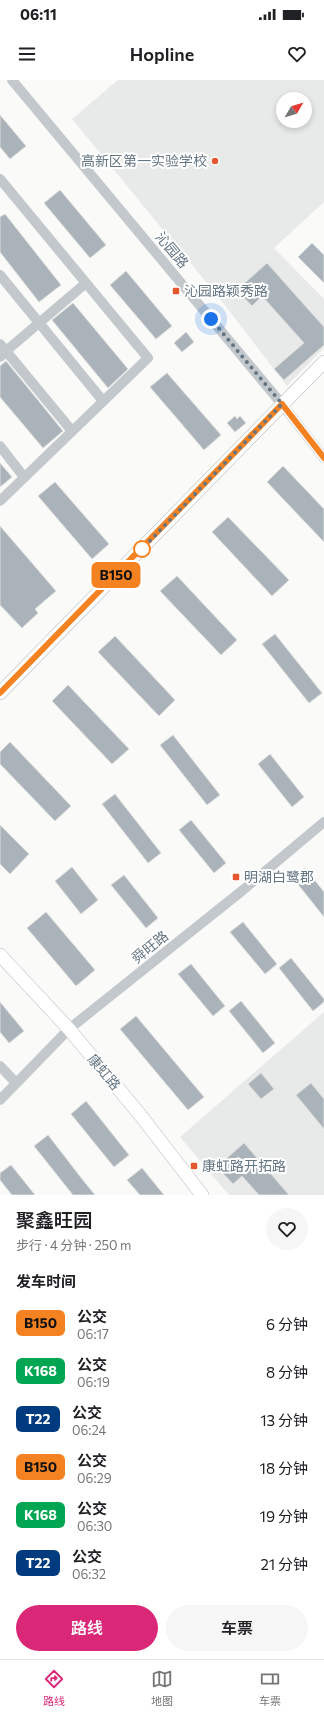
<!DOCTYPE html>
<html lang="zh">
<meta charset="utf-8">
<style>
:root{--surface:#fff;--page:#f6f6f6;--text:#202124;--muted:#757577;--line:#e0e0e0;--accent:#db2777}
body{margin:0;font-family:Commissioner,"Noto Sans SC",sans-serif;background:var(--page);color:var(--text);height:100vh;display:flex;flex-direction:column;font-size:15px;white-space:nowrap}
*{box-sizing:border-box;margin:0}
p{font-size:13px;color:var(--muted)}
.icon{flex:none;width:22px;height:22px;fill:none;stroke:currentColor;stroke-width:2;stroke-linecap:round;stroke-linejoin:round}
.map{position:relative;height:1115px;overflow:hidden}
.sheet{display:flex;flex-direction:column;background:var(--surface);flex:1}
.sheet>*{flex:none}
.badge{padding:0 8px;border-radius:6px;font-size:14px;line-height:26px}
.needle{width:26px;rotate:52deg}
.tools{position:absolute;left:276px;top:12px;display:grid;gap:8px}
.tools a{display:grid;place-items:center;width:36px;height:36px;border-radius:50%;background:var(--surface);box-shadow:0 2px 6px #0003;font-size:20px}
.you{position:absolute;width:20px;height:20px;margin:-10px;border:3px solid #fff;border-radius:50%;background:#1a73e8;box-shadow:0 0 0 6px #1a73e833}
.map>.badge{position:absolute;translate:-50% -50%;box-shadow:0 0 0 2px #fff}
h2{padding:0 16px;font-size:15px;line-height:36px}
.round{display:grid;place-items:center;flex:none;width:42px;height:42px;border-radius:21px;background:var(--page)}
.headline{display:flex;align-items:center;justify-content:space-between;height:68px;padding:0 16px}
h1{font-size:19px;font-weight:600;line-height:30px}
.cta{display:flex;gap:8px;margin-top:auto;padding:8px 16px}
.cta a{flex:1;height:46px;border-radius:24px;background:var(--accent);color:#fff;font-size:16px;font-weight:600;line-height:46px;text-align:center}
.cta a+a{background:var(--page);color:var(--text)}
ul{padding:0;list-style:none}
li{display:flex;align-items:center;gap:12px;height:48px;padding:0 16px}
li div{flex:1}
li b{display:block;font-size:15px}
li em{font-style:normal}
li .badge{min-width:44px;font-weight:700;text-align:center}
.status{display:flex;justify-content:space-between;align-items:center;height:28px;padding:0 20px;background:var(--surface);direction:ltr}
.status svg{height:11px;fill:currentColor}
header{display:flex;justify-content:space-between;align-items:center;height:52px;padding:0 16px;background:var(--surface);font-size:18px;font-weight:600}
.tab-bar{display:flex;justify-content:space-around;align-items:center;height:56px;border-top:1px solid var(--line);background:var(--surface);font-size:11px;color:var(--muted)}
.tab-bar a{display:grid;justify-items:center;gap:2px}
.tab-bar .selected{color:var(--accent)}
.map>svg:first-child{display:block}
</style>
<div class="status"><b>06:11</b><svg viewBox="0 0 49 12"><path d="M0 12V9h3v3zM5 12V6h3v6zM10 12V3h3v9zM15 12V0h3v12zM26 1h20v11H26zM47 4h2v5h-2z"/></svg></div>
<header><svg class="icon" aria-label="menu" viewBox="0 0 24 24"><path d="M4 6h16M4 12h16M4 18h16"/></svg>Hopline<svg class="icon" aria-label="heart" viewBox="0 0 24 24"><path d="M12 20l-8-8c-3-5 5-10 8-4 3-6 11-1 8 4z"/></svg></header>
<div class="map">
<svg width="324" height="1115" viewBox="0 0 324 1115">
<rect width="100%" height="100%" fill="#fafaf8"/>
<path fill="#e8e9e9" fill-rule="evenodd" d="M118,0H324V122L274,168L324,219V268L287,306L220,219L72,39ZM283,19H305V41H283Z
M324,932V1115H229L180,1057Z"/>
<path fill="#aab3b9" stroke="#dcdcda" d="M0,35L26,66L10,79L0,67Z
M60,110L106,165L90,178L44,123Z
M5,134L61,205L39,222L0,172V137Z
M312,163L324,175V203L298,177Z
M267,183L324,247V265L284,300L274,289L304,263L262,216L252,226L237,210Z
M126,191L172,246L156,259L110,205Z
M73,223L128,289L108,308L52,240Z
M186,252L194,262L182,272L174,263Z
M6,281L63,351L43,368L0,317V286Z
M167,293L221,355L204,370L150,307Z
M235,336L237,339L240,336L246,343L235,352L227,343Z
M0,383L12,397L0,407Z
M283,386L324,429V462L267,402Z
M55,402L109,464L92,479L38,416Z
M228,437L289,500L272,516L212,452Z
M0,446L56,511L35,529L38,533L22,548L0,525Z
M177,496L237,560L221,575L160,511Z
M275,554L322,613L309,623L262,564Z
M115,556L175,620L159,636L98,572Z
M68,605L129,669L112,684L52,621Z
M173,655L220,715L207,725L160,665Z
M10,662L71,726L55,741L0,684V672Z
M270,674L304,717L292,727L258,684Z
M115,714L161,773L148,783L102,724Z
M191,740L226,783L214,793L179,750Z
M0,745L29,774L10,794L0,784Z
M72,787L98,820L81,834L55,801Z
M305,788L324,812V837L293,798Z
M124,795L158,838L146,848L111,805Z
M46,832L95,890L76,906L27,848Z
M243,842L277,884L265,894L230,852Z
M291,878L324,919V922L313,931L279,888Z
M191,884L225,926L213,936L178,894Z
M241,921L275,963L263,973L229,931Z
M0,922L24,951L9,963L0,952Z
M136,936L204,1017L188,1030L120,949Z
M261,993L274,1009L261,1019L248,1004Z
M311,1003L324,1019V1049L296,1015Z
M86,1021L129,1075L114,1087L71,1034Z
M48,1055L82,1099L95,1115H73L34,1066Z
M244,1063L289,1115H259L242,1096L233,1104L217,1087Z
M11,1085L35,1115H12L0,1100V1093Z
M142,1088L164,1115H140L127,1100Z"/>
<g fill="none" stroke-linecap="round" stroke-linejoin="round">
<defs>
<path id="major" d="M0,613L324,282
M0,875L69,949L141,1036L202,1115"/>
</defs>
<use href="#major" stroke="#b5babe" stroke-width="14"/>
<path stroke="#c3c8cc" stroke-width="10" d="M12,0L281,323L324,378
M0,99L148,278L0,421
M0,195L103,321
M0,264L6,271L0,277
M72,351L6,271L86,203
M0,366L24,397
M0,986L16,1003
M0,1020L69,949L243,810L324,742"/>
<use href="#major" stroke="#fff" stroke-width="13"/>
</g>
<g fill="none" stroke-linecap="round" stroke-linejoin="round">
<defs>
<path id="line" d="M0,613L282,324L324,378"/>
</defs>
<use href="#line" stroke="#fff" stroke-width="9"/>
<use href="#line" stroke="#f58220" stroke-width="6"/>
<path stroke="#657683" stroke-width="4" stroke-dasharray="0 7.2" d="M142,469L141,470L282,324L211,239"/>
</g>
<g fill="#e4572e" stroke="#fff" stroke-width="1.5">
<circle cx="215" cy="81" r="4"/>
<rect x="172" y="207" width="8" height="8" rx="2"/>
<rect x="232" y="793" width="8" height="8" rx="2"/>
<rect x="190" y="1082" width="8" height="8" rx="2"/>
</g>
<circle fill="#fff" stroke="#f58220" stroke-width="2" cx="142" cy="469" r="8"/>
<g text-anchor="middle" stroke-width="4" stroke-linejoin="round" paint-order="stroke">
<g font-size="14" fill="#657683" stroke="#fff" text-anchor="start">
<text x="207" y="86" text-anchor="end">高新区第一实验学校</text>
<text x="184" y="216">沁园路颖秀路</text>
<text x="244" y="802">明湖白鹭郡</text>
<text x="202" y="1091">康虹路开拓路</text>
</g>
<g font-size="14" fill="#657683" stroke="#fff">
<text transform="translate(172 170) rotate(50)" y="5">沁园路</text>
<text transform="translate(150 867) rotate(-39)" y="5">舜旺路</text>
<text transform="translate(104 992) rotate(50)" y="5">康虹路</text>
</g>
</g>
</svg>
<div class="tools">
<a><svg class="needle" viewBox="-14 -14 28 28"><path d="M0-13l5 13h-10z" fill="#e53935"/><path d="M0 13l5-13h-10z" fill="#757577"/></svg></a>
</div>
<div class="you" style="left:211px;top:239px"></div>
<b class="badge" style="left:116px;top:495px;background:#f58220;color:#111">B150</b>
</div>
<section class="sheet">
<div class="headline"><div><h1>聚鑫旺园</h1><p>步行 · 4 分钟 · 250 m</p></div><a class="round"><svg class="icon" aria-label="heart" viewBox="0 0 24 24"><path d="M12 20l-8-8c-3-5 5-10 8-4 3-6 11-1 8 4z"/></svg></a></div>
<h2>发车时间</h2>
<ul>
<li><span class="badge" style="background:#f58220;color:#111">B150</span><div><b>公交</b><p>06:17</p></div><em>6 分钟</em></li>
<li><span class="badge" style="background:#00a651;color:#fff">K168</span><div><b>公交</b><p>06:19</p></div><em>8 分钟</em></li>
<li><span class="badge" style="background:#003b80;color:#fff">T22</span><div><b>公交</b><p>06:24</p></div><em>13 分钟</em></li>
<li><span class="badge" style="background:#f58220;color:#111">B150</span><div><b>公交</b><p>06:29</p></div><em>18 分钟</em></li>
<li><span class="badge" style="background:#00a651;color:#fff">K168</span><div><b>公交</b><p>06:30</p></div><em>19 分钟</em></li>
<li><span class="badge" style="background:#003b80;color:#fff">T22</span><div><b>公交</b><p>06:32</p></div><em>21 分钟</em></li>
</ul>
<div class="cta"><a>路线</a><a>车票</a></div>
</section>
<nav class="tab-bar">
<a class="selected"><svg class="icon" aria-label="directions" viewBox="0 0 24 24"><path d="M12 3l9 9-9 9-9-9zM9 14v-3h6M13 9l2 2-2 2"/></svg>路线</a>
<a><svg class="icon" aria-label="map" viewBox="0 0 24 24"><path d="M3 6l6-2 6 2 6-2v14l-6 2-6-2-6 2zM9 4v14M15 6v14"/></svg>地图</a>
<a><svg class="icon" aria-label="tickets" viewBox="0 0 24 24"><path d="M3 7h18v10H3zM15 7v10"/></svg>车票</a>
</nav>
